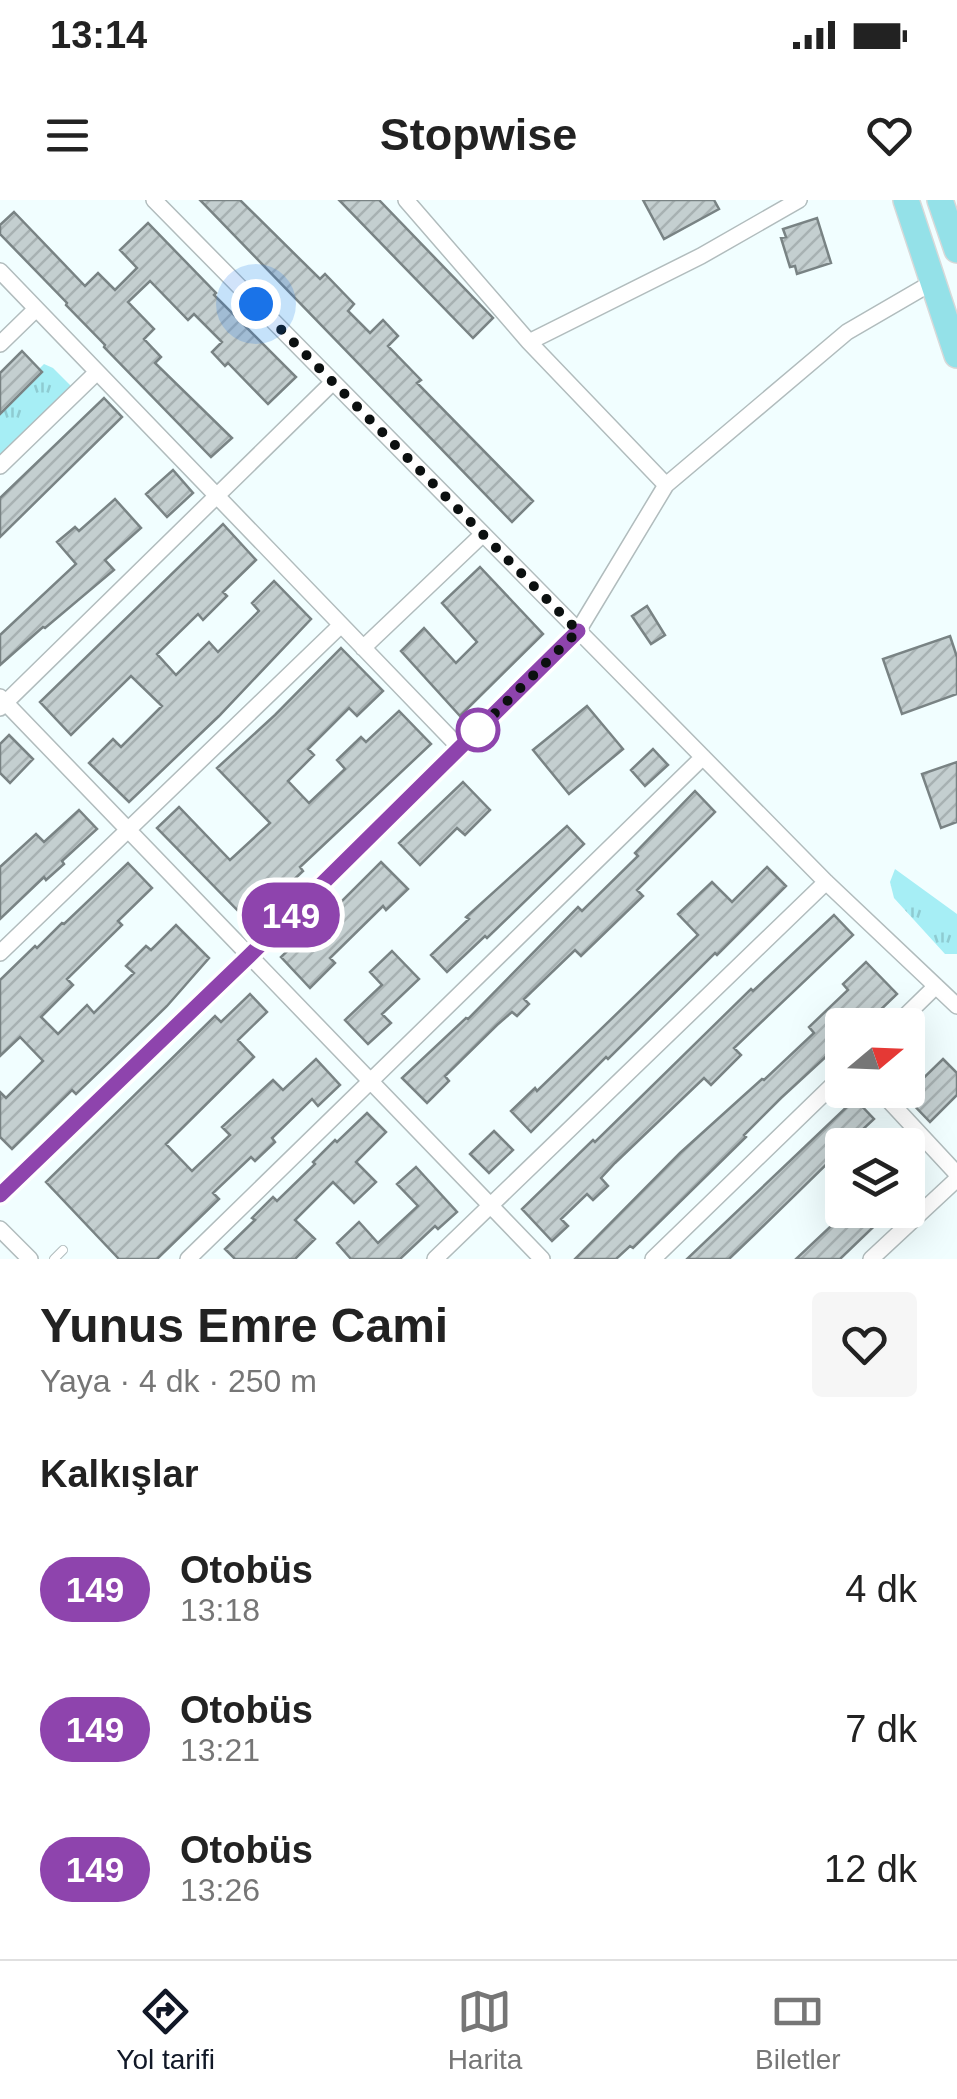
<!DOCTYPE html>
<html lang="tr">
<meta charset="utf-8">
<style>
:root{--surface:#fff;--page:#f6f6f6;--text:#222;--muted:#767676;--line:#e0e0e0;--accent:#111827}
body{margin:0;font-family:Helvetica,sans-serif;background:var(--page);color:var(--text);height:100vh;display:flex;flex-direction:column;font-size:38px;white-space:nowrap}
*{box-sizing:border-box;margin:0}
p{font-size:32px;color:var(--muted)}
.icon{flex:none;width:55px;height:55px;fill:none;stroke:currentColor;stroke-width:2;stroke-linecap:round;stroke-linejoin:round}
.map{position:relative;height:1059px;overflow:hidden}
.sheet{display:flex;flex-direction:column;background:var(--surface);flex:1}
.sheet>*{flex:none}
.badge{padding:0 20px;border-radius:32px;font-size:35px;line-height:65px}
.needle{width:65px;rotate:71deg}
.tools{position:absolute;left:825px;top:808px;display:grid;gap:20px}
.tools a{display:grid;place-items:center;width:100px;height:100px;border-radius:10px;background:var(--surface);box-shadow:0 10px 40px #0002;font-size:50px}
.you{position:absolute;width:50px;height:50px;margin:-25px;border:8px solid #fff;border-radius:50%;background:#1a73e8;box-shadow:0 0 0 15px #1a73e833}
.map>.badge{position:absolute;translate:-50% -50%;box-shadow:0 0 0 5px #fff}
h2{padding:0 40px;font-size:38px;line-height:90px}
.round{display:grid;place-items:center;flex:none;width:105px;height:105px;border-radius:10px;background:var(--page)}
.overview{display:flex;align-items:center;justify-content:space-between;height:170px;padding:0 40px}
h1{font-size:48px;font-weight:700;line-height:75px}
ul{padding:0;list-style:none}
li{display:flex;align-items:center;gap:30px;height:140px;padding:0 40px}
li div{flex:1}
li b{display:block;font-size:38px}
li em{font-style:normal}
li .badge{min-width:110px;font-weight:700;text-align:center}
.status{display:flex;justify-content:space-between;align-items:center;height:70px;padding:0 50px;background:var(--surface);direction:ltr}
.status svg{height:28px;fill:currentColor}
header{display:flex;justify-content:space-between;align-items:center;height:130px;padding:0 40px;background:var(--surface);font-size:45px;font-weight:700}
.menu{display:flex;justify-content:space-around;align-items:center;height:140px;border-top:2px solid var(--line);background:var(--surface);font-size:28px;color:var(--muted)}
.menu a{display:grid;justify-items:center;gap:5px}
.menu .active{color:var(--accent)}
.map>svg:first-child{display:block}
</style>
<div class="status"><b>13:14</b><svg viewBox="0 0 49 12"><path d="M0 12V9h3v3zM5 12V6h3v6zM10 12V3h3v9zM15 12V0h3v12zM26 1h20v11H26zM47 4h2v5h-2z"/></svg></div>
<header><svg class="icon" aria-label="menu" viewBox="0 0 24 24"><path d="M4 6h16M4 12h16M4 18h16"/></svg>Stopwise<svg class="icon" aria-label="heart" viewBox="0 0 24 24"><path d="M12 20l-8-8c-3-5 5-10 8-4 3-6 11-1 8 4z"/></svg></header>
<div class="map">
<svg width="957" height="1059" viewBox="0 0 957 1059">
<defs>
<pattern id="grass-tufts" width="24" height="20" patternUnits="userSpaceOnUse" patternTransform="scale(2.5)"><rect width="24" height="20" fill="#a6eef5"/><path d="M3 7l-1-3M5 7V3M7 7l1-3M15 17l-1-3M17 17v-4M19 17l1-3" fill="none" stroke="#8ecbd1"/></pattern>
<pattern id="building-hatch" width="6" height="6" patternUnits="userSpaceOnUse" patternTransform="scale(2.5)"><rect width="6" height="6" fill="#c4cfd0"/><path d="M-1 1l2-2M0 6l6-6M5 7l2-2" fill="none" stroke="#a7b1b2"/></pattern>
</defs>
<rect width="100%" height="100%" fill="#f1feff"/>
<path fill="url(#grass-tufts)" d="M44,164L53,168L72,187L0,257V208Z
M895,669L957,714V754H945L894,698L890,682Z"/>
<path fill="url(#building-hatch)" stroke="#798384" stroke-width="2.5" d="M200,0H240L320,79L325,74L354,104L348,111L370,133L383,120L398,136L388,146L421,180L417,183L533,301L512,322Z
M339,0H379L493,118L473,138Z
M643,0H714L719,9L664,39Z
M14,12L85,86L98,73L115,90L137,68L120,50L148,23L216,93L214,95L296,177L268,204L228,163L225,166L212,152L222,142L194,114L188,120L150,81L128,102L154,129L144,139L161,157L155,163L232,238L211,257L104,147L105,145L66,105L67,103L0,34V25Z
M817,18L831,63L797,74L795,66L790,67L781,38L786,37L783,29Z
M22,151L42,172L0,214V173Z
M104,198L122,217L0,337V298Z
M173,270L193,293L167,317L146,294Z
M115,299L141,328L105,360L114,370L45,428L43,427L0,465V435L76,364L57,342L75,327L79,331Z
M223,324L256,360L223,392L227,396L203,420L198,414L157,454L176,475L209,442L218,452L259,411L252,403L274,381L311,419L219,516L129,602L89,563L113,539L121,547L162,506L131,476L71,535L40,502Z
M480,367L543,434L460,516L401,451L424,428L456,463L477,442L442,403Z
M647,406L665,435L651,444L632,416Z
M950,436L957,457V494L902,514L883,459Z
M341,448L383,491L357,516L349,508L308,549L314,555L288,581L309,603L345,569L337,560L361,537L366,542L399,511L431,544L300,667L303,671L249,722L157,628L179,607L230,660L270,623L217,568L275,515Z
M587,506L623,549L569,594L533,550Z
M9,535L33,559L10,583L0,573V544Z
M653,549L668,565L645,586L631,570Z
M957,562V622L941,628L922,574Z
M463,582L490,610L465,635L457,628L420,665L399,643Z
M695,591L715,612L637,690L643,696L581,756L575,750L524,799L529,804L517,816L512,812L497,825L445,876L449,881L427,903L402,878L466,818L468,819L578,707L582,711L638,656L635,653Z
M79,610L97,629L62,661L64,664L46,680L44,677L0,719V667L36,634L44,642Z
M567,626L584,644L487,738L485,736L447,772L431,755L469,719L466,717Z
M381,662L408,689L386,710L383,706L330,758L335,763L310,788L281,757L306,733L308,735Z
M128,663L152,688L118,721L122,725L67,779L73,785L41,817L58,834L87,805L94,813L134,773L126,766L146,746L151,750L176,725L209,758L167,806L76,894L72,890L12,949L0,937V892L6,898L43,861L20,837L0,856V780L35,746L37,748L62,723L64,724Z
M767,667L786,686L717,755L715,753L608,859L606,857L531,932L511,911L535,888L537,891L698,735L678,714L712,682L732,702Z
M834,715L853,735L734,848L741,855L711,885L704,878L615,963L601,978L608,986L593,1000L587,994L561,1019L568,1026L552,1041L522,1009L593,940L595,942L751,789L753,791Z
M392,751L419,779L382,814L391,823L368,844L345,820L382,785L370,772Z
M866,762L897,794L873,817L871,815L860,825H842V842L781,898L744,935L746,937L633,1048L630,1046L616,1059H575L680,953L762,879L764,880L814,833L809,827L848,790L843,784Z
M250,794L267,812L238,840L254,857L166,944L192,971L230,935L222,927L273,880L283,890L316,859L340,885L318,906L312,899L272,938L275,942L255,961L251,957L213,993L219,999L157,1059H119L46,982L215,816L221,822Z
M943,859L957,873V895L930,922L905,896Z
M855,899L874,919L846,945H842L834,957L756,1033L729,1059H687Z
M367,913L386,932L356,962L376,982L354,1003L333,982L295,1020L315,1039L295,1059H235L225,1049L255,1020L252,1018L273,997L277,1001L315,964L313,962L335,940L337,942Z
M494,931L513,950L489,973L470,954Z
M416,967L457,1012L438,1029L435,1026L400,1059H351L337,1043L359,1022L378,1043L418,1006L397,984Z
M848,1010H891L840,1059H796Z"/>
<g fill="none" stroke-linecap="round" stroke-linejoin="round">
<defs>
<path id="lane" d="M54,1059L63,1050"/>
<path id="street" d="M154,0L826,682L957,806
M406,0L529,142
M0,71L460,548
M0,144L36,109
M0,266L97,172
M666,285L847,132L933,82
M363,448L483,334
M0,497L542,1059
M0,508L333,182
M0,753L341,425
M896,825L936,786
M879,890L957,974
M0,995L249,756L578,431L666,285L529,142L701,56L799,0
M0,1029L30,1059
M188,1059L703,557
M435,1059L826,682
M653,1059L842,876
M871,1059L957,979"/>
<path id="primary" d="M906,0L957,155
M940,0L957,50"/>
</defs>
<use href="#lane" stroke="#b1bcbd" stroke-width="10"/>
<use href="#street" stroke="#b1bcbd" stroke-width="18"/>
<use href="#primary" stroke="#d8d9d9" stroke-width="28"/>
<use href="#lane" stroke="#fff" stroke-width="8"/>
<use href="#street" stroke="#fff" stroke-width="15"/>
<use href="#primary" stroke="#94e1e8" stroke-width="25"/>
</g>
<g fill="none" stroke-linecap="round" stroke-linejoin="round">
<defs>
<path id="line" d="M0,995L249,756L578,431"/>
</defs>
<use href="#line" stroke="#fff" stroke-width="22"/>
<use href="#line" stroke="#8e44ad" stroke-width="15"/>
<path stroke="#0c1010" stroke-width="10" stroke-dasharray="0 18" d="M256,104L578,431L478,530"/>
</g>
<circle fill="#fff" stroke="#8e44ad" stroke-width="5" cx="478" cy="530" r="20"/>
</svg>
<div class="tools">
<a><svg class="needle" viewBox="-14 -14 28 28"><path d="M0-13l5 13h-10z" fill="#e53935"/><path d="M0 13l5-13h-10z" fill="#767676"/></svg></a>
<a><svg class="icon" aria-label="layers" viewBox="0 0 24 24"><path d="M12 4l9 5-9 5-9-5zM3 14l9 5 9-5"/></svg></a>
</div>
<div class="you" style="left:256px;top:104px"></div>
<b class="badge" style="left:291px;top:715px;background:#8e44ad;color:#fff">149</b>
</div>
<section class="sheet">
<div class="overview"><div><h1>Yunus Emre Cami</h1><p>Yaya · 4 dk · 250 m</p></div><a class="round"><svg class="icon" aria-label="heart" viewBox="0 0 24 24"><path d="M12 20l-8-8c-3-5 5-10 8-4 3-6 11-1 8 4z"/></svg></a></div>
<h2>Kalkışlar</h2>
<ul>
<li><span class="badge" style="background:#8e44ad;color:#fff">149</span><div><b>Otobüs</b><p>13:18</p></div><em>4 dk</em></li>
<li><span class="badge" style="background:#8e44ad;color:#fff">149</span><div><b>Otobüs</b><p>13:21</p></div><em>7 dk</em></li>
<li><span class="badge" style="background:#8e44ad;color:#fff">149</span><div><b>Otobüs</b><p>13:26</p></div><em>12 dk</em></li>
</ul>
</section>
<nav class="menu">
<a class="active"><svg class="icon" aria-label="directions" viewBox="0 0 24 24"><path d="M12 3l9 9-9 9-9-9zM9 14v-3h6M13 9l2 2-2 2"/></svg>Yol tarifi</a>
<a><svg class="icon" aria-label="map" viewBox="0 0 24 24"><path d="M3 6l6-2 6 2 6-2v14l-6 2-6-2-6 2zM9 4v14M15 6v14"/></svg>Harita</a>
<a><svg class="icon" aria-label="tickets" viewBox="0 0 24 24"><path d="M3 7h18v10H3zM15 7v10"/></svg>Biletler</a>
</nav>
